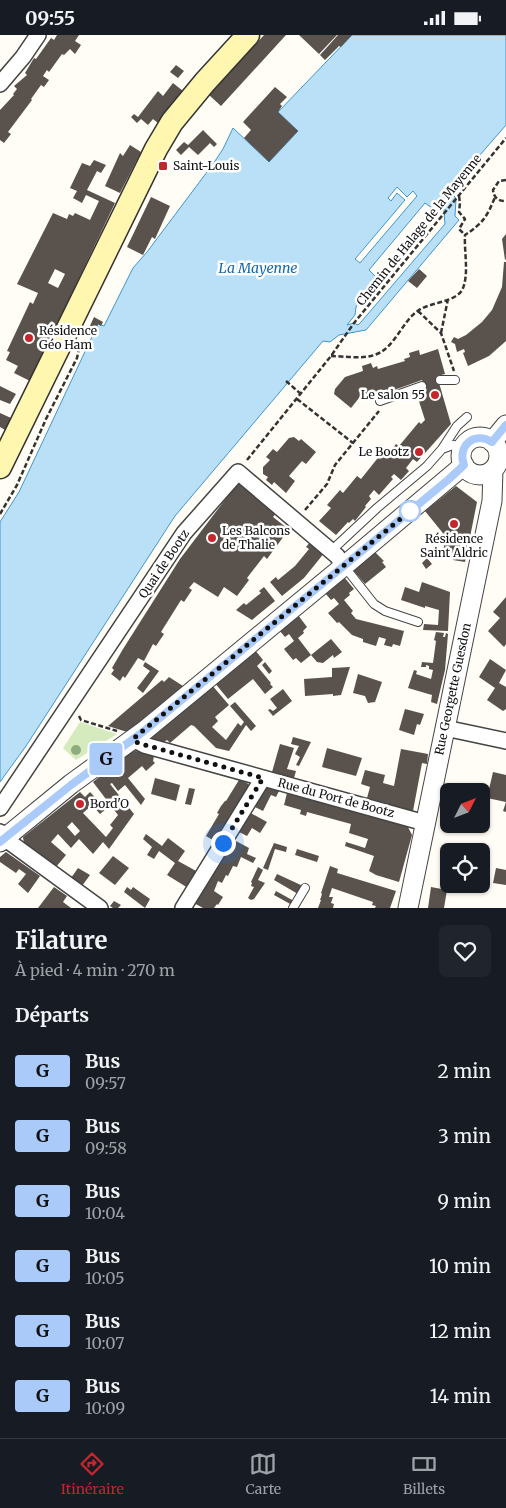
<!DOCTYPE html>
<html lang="fr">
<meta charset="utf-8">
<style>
:root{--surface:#171b24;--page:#20242c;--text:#f1f3f6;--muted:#9ea1a6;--line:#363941;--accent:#c4262e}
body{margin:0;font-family:Merriweather,serif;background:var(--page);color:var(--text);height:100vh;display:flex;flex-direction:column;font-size:19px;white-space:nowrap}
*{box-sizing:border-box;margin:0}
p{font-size:16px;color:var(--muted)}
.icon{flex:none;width:28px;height:28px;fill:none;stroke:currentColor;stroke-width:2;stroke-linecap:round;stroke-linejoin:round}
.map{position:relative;height:873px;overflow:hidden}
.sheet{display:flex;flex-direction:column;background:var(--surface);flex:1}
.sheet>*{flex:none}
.badge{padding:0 10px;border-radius:4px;font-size:18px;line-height:32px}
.needle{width:32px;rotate:48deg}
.tools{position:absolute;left:440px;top:748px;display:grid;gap:10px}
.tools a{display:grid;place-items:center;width:50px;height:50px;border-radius:8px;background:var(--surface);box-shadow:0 1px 4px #0004;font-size:25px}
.you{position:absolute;width:25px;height:25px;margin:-12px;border:4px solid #fff;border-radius:50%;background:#1a73e8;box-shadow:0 0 0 8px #1a73e833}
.map>.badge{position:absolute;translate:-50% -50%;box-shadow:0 0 0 2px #fff}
h2{padding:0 15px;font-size:19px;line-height:45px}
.round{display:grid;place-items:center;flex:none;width:52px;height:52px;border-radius:8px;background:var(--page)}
.head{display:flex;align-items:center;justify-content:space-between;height:85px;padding:0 15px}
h1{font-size:24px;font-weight:700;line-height:38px}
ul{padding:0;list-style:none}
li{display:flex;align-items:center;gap:15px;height:65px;padding:0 15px}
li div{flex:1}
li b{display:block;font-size:19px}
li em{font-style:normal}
li .badge{min-width:55px;font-weight:700;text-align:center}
.status{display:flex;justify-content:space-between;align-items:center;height:35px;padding:0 25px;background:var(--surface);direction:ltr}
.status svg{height:14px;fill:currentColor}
.dock{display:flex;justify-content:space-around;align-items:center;height:70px;border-top:1px solid var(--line);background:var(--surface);font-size:14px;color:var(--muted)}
.dock a{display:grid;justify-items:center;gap:2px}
.dock .active{color:var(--accent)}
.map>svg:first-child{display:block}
</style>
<div class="status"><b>09:55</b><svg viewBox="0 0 49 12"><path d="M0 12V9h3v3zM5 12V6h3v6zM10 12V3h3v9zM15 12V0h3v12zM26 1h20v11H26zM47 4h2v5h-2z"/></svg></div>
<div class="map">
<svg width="506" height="873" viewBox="0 0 506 873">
<rect width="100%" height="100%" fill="#fffdf5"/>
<path fill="#d5ebbd" d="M80,687L117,699L76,725L63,713Z"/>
<path fill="#b9e0f7" stroke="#3f96cf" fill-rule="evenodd" d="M352,0H506V90L460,143L452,157L456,164L455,181L459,185L366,295L339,300L330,307L323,306L175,481L26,711L0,747V487L19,457L98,289L104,291L133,233L147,217L213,129L223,114L233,93L269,127L298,96L278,77ZM397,152L407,162L413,156L417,161L360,228L355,224L405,165L397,158L391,166L388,163ZM443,165L445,189L361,287L358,290L354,288L347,290L355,280L356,272L376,242L369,235L425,168L432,173Z"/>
<path fill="#5a524d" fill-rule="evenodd" d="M57,0H79L75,6L81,10L75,19L70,14L64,20L62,19L49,37L47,35L43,41L49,45L44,52L41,50L31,64L32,65L8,97L11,99L4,108L0,105V75L14,60L13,59L17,54L14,51L27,40L25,38L34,23L36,24L51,3L54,5Z
M264,0H286L221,71L209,60Z
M299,0H337L319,19Z
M338,0H352L341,12L339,11L325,25L320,20Z
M176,30L184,36L178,43L170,37Z
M173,48L183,56L158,88L153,84L148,90L141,84L137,88L131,82L134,79L138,82L158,56L163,61Z
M275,52L287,62L280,69L282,71L278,77L298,96L269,127L244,103L251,95L243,87Z
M203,95L217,109L214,112L210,108L198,120L189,112L181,120L176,115L184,107L188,110Z
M130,110L141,117L120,158L105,151L120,118L123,121Z
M94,125L106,130L101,138L97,136L87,155L115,168L30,346L14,338L18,331L6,325L10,317L7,316L30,267L33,269L38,258L17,249L53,178L67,184L69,179L73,181L75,178L90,185L99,166L86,160L82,168L73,163L77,156L70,153L82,128L90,131ZM55,234L65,239L58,253L48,248Z
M151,162L170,171L155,204L152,202L143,220L127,212Z
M506,199V224L505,225L502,204Z
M504,227H506V306L489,321L468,331L463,318L465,317L464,314L457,317L455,309L451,307L454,302L458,304L466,300L482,287L492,275L502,252Z
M419,234L427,241L417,253L408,246Z
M94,282L103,287L101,291L98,289L94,298L88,295Z
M438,314L445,339L437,341L451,389L417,427L413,424L406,433L409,436L401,445L394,439L391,442L393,444L379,460L374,455L369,461L371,464L365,471L366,472L355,486L353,484L349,488L348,487L336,500L319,486L331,473L327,470L340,455L343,458L357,441L361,444L381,419L385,423L396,409L399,411L419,387L421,389L425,385L416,357L425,354L422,345L383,359L382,357L375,359L376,363L369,365L368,360L359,363L351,373L334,359L335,354L345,342L363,336L362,331L371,328L373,333L377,331L378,334L405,326L404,324L410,322L409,318L419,315L420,320Z
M0,351L16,359L10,369L0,365Z
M0,378L11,383L5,395L0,392Z
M294,402L299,406L301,404L316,417L306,429L302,426L289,441L295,446L286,458L274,447L272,450L266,445L268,442L263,439V432L270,425L266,422L273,414L277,417L289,403Z
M237,449H239L277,477L273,482L287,493L283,499L284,501L267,524L264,521L247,543L249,545L237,561L224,552L218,562L194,547L189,553L192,555L184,567L181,565L161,597L164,599L156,611L153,609L144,626L138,623L125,643L123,641L120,646L111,639L114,635L112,633L123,614L180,524Z
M456,451L477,467L465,527L453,525L455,518L443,516L446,502L425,476Z
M311,506L325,517L304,543L282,561L270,547L276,542L278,545L295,531L309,514L306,512Z
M375,517L384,526L382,527L386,532L365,549L353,535Z
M427,523L432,529L426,534L422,528Z
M344,542L354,554L349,558L350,560L344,565L353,576L351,578L356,584L404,596L400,611L393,609L392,612L384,610L386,604L379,602L376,611L363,607V604L352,600L339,587L337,588L328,578L339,569L334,563L331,565L325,558Z
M422,547L450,557L448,596L423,595L424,589L438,590L439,575L425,571V573L401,565L405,552L419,557Z
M264,552L275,566L252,585L236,575L244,568L246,570L261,558L259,556Z
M506,562V609L504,612L488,596L500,583L493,577Z
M298,580L307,592L303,596L304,598L298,603L311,620L301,628L296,623L293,625L284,614L294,606L289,599L285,602L279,595Z
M436,597L444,598L443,602H445L446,598L448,599L445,635L437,669L431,667L432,660L408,653L414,635L417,636L416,639L431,644L433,635L429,634V631L426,630V632H421L422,627L433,628L436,606L434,605Z
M331,604L342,617L334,623L333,620L323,628L317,627L311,620Z
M255,615L263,625L257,631L271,648L270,649L273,652L265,659L253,644L228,664L214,647Z
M490,624L506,635L499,648L506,652V674L503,676L487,665L495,653L479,642Z
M145,627L159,636L143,658L137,653L150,636L143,631Z
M265,627L272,636L269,639L262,630Z
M350,632L341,660L333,661V659L305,661L304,644L332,642V633Z
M358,639L382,647L375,667L368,668L365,661L353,658Z
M169,642L183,651L127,697L108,691L162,645L164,647Z
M211,649L229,670L215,682L218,686L212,692L226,705L238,688L241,691L244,687L230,671L235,667L256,691L251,696L246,690L229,716L216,713L194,691L191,690L170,708L167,705L164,707L152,704L150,700Z
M283,654L292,666L273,681L268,675L270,674L273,676L277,673L270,664Z
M405,674L424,679L420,690L417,689L414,700L399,695Z
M293,702L311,707L299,731L296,730L300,722L295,719L299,711L291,709Z
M280,709L294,713L287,734L296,736L294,743L272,737Z
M327,713L362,723L356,741L322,732Z
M401,714L428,719L427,729L422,728L413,776L367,763L370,752L361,749L365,735L385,740L383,748L394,751Z
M132,715L154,721L153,726L155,728L146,736L142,731L128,743L145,764L141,770L125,750L118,756L112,748L110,749L134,779L109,814L103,807L93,819L79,804L71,813L58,799L51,807L66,820L56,832L24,809L23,802L80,757L85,762L90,757L106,774L100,779L92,770L83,778L106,802L113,793L110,790L118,780L93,747ZM72,787L80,796L75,801L67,792Z
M493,737L506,740V777L503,776L506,767L487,763Z
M155,743L180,750L176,766L151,759Z
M239,745L247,748L250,751L216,807L206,801L219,779L217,778L221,771L225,766H226Z
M262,750L279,756L276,762L271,760L263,776L251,770Z
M189,753L195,754L191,770L185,769Z
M287,758L408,792L412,800L399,847L376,840L369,836L374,821L345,811L346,807L365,813L368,804L349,798L351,789L307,777L306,781L300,779L301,775L284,770Z
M446,762H449V780L442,778Z
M247,776L267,787L260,798L252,793L247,801L235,795Z
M146,799L162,811L168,803L185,816L178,826L198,837L188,853L167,840L175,828L159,816L154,824L147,820L152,812L143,804Z
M236,806L249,813L247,819L256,823L253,828L241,822L237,832L233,831L228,841L226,840L222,848L218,846L214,856L223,862L218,870L217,869L214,873H203L192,867L228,807L234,810Z
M274,808L287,812L286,817L275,814L268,835L263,833Z
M443,811L460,814V812L469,814V816H449V830L440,829Z
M297,814L319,821L317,827L295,820Z
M6,817L40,841L28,858L18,849L26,839L19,834L16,838L0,827V822Z
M113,821L129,833L115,850L99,838Z
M330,831L338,834L337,838L396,856L390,873H375L376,871L372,870L373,867L332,853L329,862H333L331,868L334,869L333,873H318L321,865H320L322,859L321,858Z
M258,832L263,835L258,845L265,848L254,864L251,865L248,863L254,852L251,851L252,848L251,847Z
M78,833L90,840L82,851L71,843Z
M496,833L506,835V850L493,848Z
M277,839L303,851L298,859L274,845Z
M54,852L67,861L63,867L71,873H38Z
M127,852L131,855L133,852L150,864L145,873L124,857Z
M431,852L447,855L444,873H428Z
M276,856L294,866L292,870L274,860Z
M114,866L121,870L118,873H113L110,871Z"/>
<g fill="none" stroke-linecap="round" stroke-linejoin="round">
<defs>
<path id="service" d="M440,345H455
M380,366L422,351
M442,414L457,391L467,382
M331,516L377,473L427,431L442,414L453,410L464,411
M344,531L374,569L385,576L418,587
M293,873L305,853"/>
<path id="minor" d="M0,49L23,22L38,0
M445,693L506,706
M133,704L144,710L425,788
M0,773L184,498L238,437L337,521L344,531
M0,797L4,803L100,873
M183,873L263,743"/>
<path id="tertiary" d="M461 421a19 19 0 1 1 38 0a19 19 0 1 1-38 0Z
M492,407L506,390
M0,807L71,749L144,696L344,531L464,430
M408,873L492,466L493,435"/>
<path id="secondary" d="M0,432L156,114L172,87L205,47L248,0"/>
</defs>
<use href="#service" stroke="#444" stroke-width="10"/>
<use href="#minor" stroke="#444" stroke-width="18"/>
<use href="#tertiary" stroke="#444" stroke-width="21"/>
<use href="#secondary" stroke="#333" stroke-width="25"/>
<path stroke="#333" stroke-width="2.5" stroke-dasharray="5 2.5" stroke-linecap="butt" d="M506,145L499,146L493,155C494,163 498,166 506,166
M459,161L460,168L459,177L465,184L459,194L465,200
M418,276L441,298L454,336
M441,298L448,264
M331,321C345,321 363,325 377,319C396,311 402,286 419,275C431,267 458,267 463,253C469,238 464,217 465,200C483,188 487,182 495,162
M286,346L301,359
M297,364L353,408
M247,425L331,321L354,288L506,103
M305,475L327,449L335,430L379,376
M0,479L17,450L46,384L77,323L79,314
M79,681L81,685L117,696"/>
<use href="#service" stroke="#fff" stroke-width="8"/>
<use href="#minor" stroke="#fff" stroke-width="15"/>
<use href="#tertiary" stroke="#fff" stroke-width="19"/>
<use href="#secondary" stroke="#fff6b0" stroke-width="22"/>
</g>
<circle fill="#8dad7f" cx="76" cy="715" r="5"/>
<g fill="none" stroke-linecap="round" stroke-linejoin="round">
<defs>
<path id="line" d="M0,807L71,750L144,696L449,444L464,430C457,411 474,396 492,407L506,390"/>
</defs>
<use href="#line" stroke="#fff" stroke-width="11"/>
<use href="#line" stroke="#aacaf9" stroke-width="8"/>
<path stroke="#111" stroke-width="5" stroke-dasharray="0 9" d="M223,808L263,743L138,708L133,704L410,476"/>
</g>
<g fill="#c4262e" stroke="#fff" stroke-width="2">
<rect x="158" y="126" width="10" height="10" rx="2.5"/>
<circle cx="29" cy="303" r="5"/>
<circle cx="435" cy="360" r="5"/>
<circle cx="419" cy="417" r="5"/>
<circle cx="454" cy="489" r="5"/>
<circle cx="212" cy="503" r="5"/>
<circle cx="80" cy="769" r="5"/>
</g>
<circle fill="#fff" stroke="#aacaf9" stroke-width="2.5" cx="410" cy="476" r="10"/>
<g text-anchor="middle" stroke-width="5" stroke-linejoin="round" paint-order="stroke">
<g font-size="12" fill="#111" stroke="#fff" text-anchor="start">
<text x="173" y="135">Saint-Louis</text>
<text x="39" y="300">Résidence<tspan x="39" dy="14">Géo Ham</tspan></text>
<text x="425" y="364" text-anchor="end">Le salon 55</text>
<text x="409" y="421" text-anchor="end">Le Bootz</text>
<text x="222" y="500">Les Balcons<tspan x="222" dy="14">de Thalie</tspan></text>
<text x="454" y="508" text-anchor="middle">Résidence<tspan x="454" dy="14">Saint Aldric</tspan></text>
<text x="90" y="773">Bord'O</text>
</g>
<g font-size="12" fill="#111" stroke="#fff">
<text transform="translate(419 195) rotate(-51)" y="4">Chemin de Halage de la Mayenne</text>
<text transform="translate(164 529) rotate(-56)" y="4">Quai de Bootz</text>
<text transform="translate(453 654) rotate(-78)" y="4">Rue Georgette Guesdon</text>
<text transform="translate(336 763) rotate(15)" y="4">Rue du Port de Bootz</text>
</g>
<g font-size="14" font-style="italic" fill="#1768a6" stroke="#fff">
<text x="258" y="238">La Mayenne</text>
</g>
</g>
</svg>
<div class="tools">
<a><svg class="needle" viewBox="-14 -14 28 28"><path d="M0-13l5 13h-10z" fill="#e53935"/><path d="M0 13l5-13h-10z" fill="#9ea1a6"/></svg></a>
<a><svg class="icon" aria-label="locate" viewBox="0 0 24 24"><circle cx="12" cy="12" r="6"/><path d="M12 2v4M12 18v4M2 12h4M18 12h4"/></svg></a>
</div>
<div class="you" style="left:223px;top:808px"></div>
<b class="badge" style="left:106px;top:724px;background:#aacaf9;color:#111">G</b>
</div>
<section class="sheet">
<div class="head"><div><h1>Filature</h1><p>À pied · 4 min · 270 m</p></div><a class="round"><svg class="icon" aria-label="heart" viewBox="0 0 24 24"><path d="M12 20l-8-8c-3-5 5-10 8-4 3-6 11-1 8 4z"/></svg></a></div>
<h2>Départs</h2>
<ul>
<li><span class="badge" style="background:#aacaf9;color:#111">G</span><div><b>Bus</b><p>09:57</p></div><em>2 min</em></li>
<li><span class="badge" style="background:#aacaf9;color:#111">G</span><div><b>Bus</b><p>09:58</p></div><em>3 min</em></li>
<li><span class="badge" style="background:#aacaf9;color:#111">G</span><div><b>Bus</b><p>10:04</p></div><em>9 min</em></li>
<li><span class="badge" style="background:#aacaf9;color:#111">G</span><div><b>Bus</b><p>10:05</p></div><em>10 min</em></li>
<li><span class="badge" style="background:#aacaf9;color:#111">G</span><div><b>Bus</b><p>10:07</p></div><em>12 min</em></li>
<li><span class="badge" style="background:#aacaf9;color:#111">G</span><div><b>Bus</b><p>10:09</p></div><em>14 min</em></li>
</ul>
</section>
<nav class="dock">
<a class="active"><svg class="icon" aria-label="directions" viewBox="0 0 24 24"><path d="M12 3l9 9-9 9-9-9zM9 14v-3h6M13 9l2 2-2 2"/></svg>Itinéraire</a>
<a><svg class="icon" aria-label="map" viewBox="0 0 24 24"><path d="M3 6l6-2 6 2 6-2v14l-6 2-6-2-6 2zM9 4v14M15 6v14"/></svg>Carte</a>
<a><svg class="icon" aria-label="tickets" viewBox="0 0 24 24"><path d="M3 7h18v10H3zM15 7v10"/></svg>Billets</a>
</nav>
